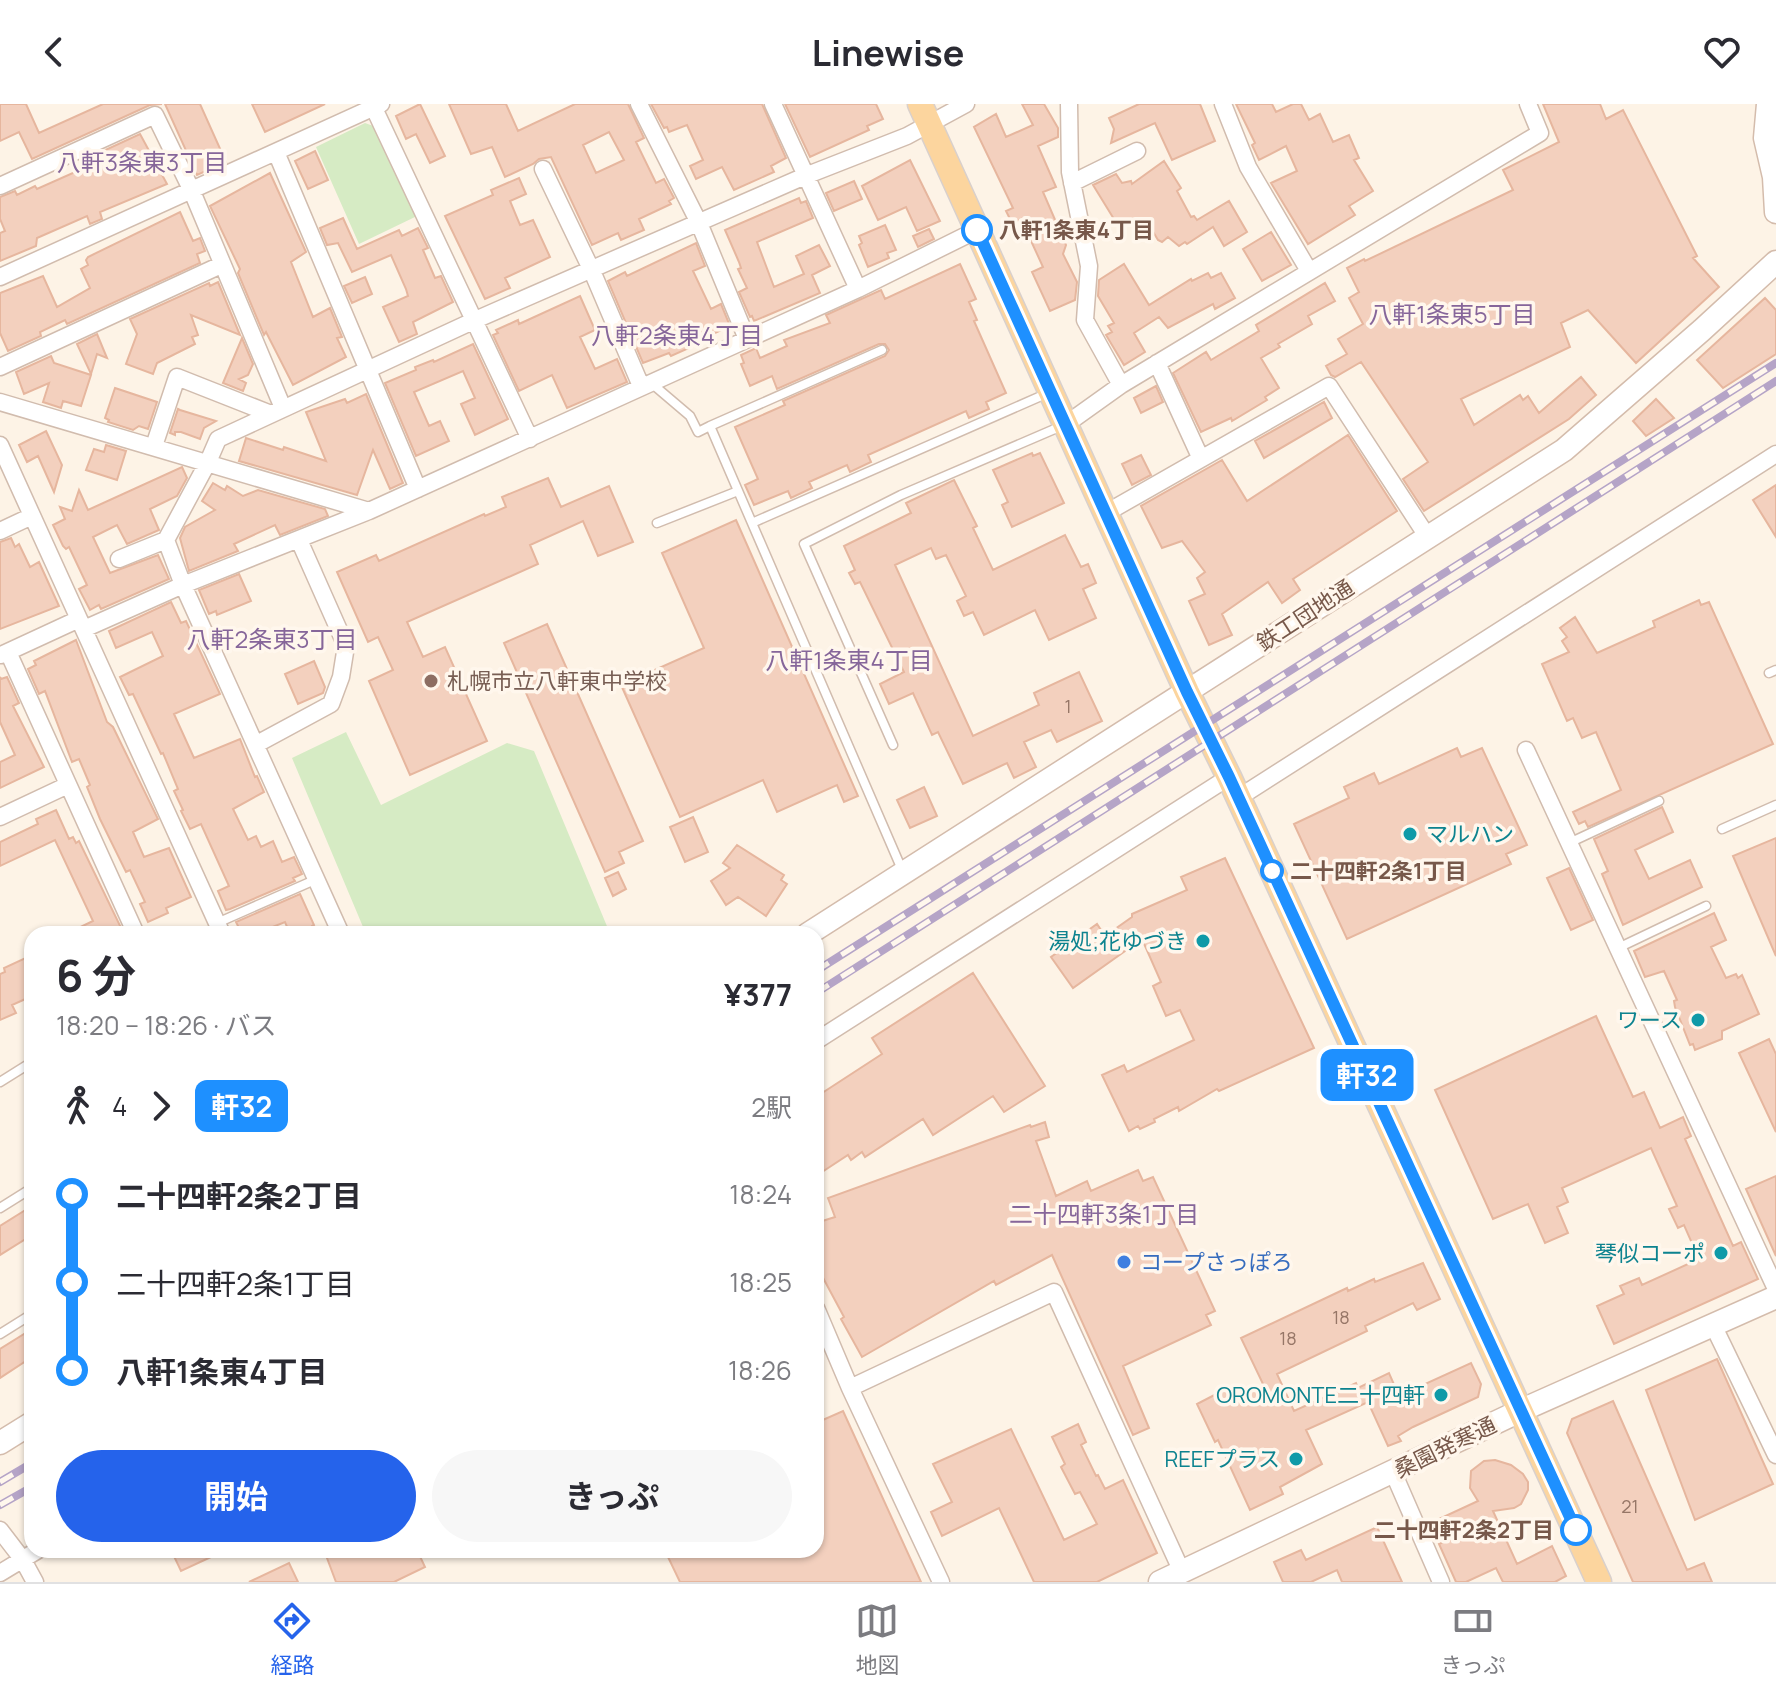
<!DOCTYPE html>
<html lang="ja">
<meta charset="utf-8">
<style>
:root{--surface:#fff;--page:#f7f7f7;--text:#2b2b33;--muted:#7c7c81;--line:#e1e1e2;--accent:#2563eb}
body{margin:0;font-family:Manrope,"Noto Sans JP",sans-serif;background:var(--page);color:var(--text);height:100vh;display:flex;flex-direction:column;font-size:30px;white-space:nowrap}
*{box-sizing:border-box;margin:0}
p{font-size:26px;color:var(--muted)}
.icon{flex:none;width:44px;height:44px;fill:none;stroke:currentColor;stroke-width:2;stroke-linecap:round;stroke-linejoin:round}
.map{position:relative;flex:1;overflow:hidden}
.panel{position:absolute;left:24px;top:822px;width:800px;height:632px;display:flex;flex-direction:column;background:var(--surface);border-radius:24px;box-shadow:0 2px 6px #0004}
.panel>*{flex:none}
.badge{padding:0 16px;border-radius:12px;font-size:28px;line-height:52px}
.map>.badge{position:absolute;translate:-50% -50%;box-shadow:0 0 0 4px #fff}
.legs{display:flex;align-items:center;gap:12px;height:88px;padding:0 32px;font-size:26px}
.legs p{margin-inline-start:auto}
.head{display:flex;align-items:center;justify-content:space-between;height:136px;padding:0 32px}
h1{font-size:44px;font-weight:700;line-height:60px}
.primary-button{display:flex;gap:16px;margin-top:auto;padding:16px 32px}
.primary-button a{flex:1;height:92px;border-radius:48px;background:var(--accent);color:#fff;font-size:32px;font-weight:700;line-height:92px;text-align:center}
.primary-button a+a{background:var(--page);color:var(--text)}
ul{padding:0 32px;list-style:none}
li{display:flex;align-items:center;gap:28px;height:88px;font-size:30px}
li i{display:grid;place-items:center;width:12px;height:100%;margin:0 10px;background:currentColor}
li i::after{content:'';width:20px;height:20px;margin:-10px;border:6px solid;border-radius:50%;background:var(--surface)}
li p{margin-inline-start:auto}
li:first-child i{background:linear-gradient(#0000 50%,currentColor 0)}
li:last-child i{background:linear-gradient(currentColor 50%,#0000 0)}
header{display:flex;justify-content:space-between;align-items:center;height:104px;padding:0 32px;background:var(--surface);font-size:36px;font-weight:700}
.tab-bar{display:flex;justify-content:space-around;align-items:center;height:112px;border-top:2px solid var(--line);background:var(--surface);font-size:22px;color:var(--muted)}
.tab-bar a{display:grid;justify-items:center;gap:4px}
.tab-bar .on{color:var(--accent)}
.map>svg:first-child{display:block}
</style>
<header><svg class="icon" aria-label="back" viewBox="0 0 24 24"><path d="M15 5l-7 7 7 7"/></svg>Linewise<svg class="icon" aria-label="heart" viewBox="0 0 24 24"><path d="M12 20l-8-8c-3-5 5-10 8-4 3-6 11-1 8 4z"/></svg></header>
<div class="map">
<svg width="1776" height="1478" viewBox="0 0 1776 1478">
<rect width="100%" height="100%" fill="#fdf3e6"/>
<path fill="#d6ebc4" d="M365,19L376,23L417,112L359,140L316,43Z
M346,628L381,701L507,639L534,647L609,827L604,830H366L292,654Z"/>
<path fill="#f3d0be" stroke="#e6b69e" stroke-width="2" fill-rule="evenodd" d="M0,0H26L39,29L103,0H162L150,1L32,55L19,28L0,37Z
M165,0H200L226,58L197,71Z
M252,0H325L265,28Z
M420,0L445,52L430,59L416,30L406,35L396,12Z
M449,0H506L518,27L575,0H628L644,34L636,38L656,79L664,75L674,94L669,97L671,100L639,115L644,126L621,136L618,129L592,141L551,53L539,55L533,60L505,73L492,43L471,50ZM609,28L624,56L596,69L583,41Z
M651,0H762L786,54L771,62L774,68L734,86L722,63L696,75L690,62L703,56L687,21L669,28L667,23L664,24Z
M785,0H876L883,15L867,22L869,26L810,53Z
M1022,0H1044L1058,24V33L1038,42L1056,83L1043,88L1066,141L1063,150L1077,178L1075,196L1050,207L1032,168L1043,163L1021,115L1012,119L1006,107L1013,104L974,23L996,10L1006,33L1033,21Z
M1139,0H1200L1215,37L1172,56L1155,19L1111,39L1114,25L1109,14Z
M1236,0H1272L1276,8L1293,0H1301L1309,16L1320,10L1333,38L1349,31L1359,54L1354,56L1373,87L1349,102L1355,111L1308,140L1271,79L1297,67L1286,42L1259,56L1252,41L1255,39Z
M1543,0H1600L1606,15L1623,6L1697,152L1693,154L1719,183L1636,259L1588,206L1561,219L1570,243L1461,295L1474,321L1520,291L1523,296L1528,292L1539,309L1581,273L1596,291L1569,315L1424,407L1403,375L1428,358L1361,258L1335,273L1331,271L1326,262L1347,250L1338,235L1363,220L1349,194L1359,188L1347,164L1364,155L1365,157L1513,86L1503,66L1559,38Z
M140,30L167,80L100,108L102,115L90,120L87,112L37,134L36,142L0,157V129L5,127L0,115V93L15,87L17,91L35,82L37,85L91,61L88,54Z
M315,47L328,76L308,85L295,57Z
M910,56L940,117L917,127L906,103L878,116L862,82Z
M1164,57L1181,84L1177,87L1191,113L1194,112L1197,116L1229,97L1247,128L1224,142L1213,123L1187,140L1185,138L1179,142L1168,133L1162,138L1158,136L1146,116L1135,123L1129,115L1117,120L1093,81L1116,70L1122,79L1131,77L1132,80Z
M270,69L306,148L291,158L313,213L330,204L342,233L337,234L346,253L293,281L266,228L264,231L238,169L240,165L210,102Z
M519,74L526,90L510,97L520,121L533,116L550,153L505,174L510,184L485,195L445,112L493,91L491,86Z
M854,77L862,95L834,107L826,89Z
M799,94L801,99L806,97L813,114L757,138L774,183L804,170L796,152L819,141L830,162L812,171L820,189L754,217L752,212L750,213L739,188L747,184L738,165L741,164L739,158L725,126Z
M180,108L193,137L200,134L205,147L197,150L200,159L67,220L65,216L40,228L41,232L8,247L0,229V189L43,172L57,203L90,184L81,165L88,161L86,156L88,153Z
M343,114L357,145L399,126L402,132L418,124L428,144L423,146L435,174L441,172L453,198L413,218L417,230L399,238L383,203L408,192L406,185L391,151L352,168L338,139L327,141L320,124Z
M885,121L896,146L887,149L889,154L868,163L859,141L862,139L859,132Z
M929,125L934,135L918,143L913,132Z
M1271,128L1291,161L1262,177L1243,145Z
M696,139L705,162L693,167L711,205L721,200L730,222L687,242L689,244L671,252L669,249L643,259L608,177L625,168L627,172Z
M960,160L976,195L969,198L977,216L974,217L1006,289L986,298L989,305L969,314L966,307L868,351L871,358L850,368L847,361L809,378L812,384L791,394L788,387L754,401L745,381L758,375L735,323L785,301L783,297L885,252L889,246L885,240H879L777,285L772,272L750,282L741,260L744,259L741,251L756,244L760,254L787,242L784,236L830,219L826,211L881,186L885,195Z
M1124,160L1149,201L1191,175L1192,177L1208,169L1211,174L1221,169L1235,194L1215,205L1213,200L1168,224L1159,213L1134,229L1145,248L1124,261L1106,231L1112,228L1108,222L1114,219L1098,192L1099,176Z
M365,173L372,190L352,199L344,182Z
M218,178L240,231L191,211L198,231L192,233L195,240L157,259L153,270L126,260L137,230L130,215L209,179L210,182Z
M1325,179L1335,197L1308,212L1312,220L1278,240L1280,243L1261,254L1279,284L1265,293L1267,296L1232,317L1231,314L1201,328L1173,269L1206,248L1211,256L1259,227L1256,221Z
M580,192L595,226L580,233L595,265L617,255L627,278L567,304L552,271L519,287L493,231L498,229L496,226L518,216L519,220Z
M1765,194L1776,206V250L1723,284L1697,256Z
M97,230L107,254L97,250L91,270L77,240Z
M242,234L253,260L248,271L239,275L246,279L243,287L223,279Z
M473,240L508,315L475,331L461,300L475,294L463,267L414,288L429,322L440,317L449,337L416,352L385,279L416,266L415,263L433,256L434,258Z
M51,252L54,259L91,271L81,302L63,297L61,304L43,298L49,279L24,290L16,268Z
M1156,282L1163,298L1141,309L1134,294Z
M115,284L157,298L148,325L139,322L133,326L108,318L109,316L105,314Z
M366,290L403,379L390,385L373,346L357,391L239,357L246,334L283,346L284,343L326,357L306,308L345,295L347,299Z
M1656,295L1674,314L1646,332L1633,317Z
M1324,298L1332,314L1264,354L1255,337Z
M178,305L180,306L216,317L204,324L200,335L181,328H175V331L170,329Z
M46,327L62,361L54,388L38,352L27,358L19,341Z
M1348,331L1397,407L1293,475L1300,486L1282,499L1268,478L1222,510L1232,531L1209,541L1189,497L1205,490L1197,474L1205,468L1182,437L1162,444L1141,402L1222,356L1247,397Z
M106,341L126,347L117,376L86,366L94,345L104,348Z
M1032,349L1033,352L1040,349L1064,399L1012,423L1002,401L1008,398L993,366Z
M1141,351L1151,371L1132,381L1122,360Z
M182,363L187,374L177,392L150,405L159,426L127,440L117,421L93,433L110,469L158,451L169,475L101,505L99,501L90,506L79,485L87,481L69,443L66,445L63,442L53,421L65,415L60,403L72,407L79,386L88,406Z
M548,374L561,403L609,382L633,438L598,452L583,417L530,441L538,460L407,518L423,553L445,543L487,637L410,671L369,577L393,566L378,533L368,538L337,468L376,451L379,457L484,410L485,412L506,403L502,393Z
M954,376L977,422L973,424L993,466L1065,431L1081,463L1088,460L1096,479L1083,485L1096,514L1049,536L1035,506L984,531L973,508L964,512L957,497L966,492L946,451L936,455L931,444L895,461L973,632L1039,601L1034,589L1079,568L1102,617L1057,638L1051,626L1024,638L1036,663L1014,674L1007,659L963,680L938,628L932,631L913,589L889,600L880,580L904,568L860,478L855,480L849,469L855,466L844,442L911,409L906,399Z
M213,379L225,386L227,382L243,392L258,386L325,405L328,412L280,431L275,421L234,440L238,447L189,467L180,434L185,423L215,406L202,397Z
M1776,381V433L1753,396Z
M736,416L858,692L844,698L837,681L777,708L763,676L680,713L621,581L704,544L662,449Z
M11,434L15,443L19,440L30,463L39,458L59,502L0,525V438Z
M239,470L251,497L217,511L216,507L209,510L199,486Z
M1699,496L1701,501L1709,498L1773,640L1588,723L1585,717L1579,720L1573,708L1621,686L1596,628L1582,634L1573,614L1567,617L1542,560L1569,548L1562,537L1567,533L1560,524L1575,513L1597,549L1655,523L1653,517Z
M171,498L181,519L186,517L220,590L174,610L194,654L240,635L255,673L257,672L264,688L233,705L248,736L256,732L261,743L273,737L282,758L294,753L302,770L293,774L295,777L230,805L226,806L218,787L229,782L201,720L190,725L181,707L183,706L174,687L178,685L163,649L161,650L133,590L129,591L120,573L163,552L152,528L116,544L109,527Z
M547,520L643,737L619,748L624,759L605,768L504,539Z
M76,536L107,618L113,623L158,715L133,728L144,753L169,744L191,793L166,804L168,809L148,818L140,800L145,798L130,766L126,768L100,715L87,683L90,681L79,655L72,658L45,587L39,590L28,565L36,561L34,557Z
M314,557L325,583L323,589L298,600L285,570Z
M0,573L1,575L7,573L19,599L13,602L44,663L0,684V658L15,651L0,618Z
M1457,644L1461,653L1482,644L1527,741L1506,750L1511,760L1347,835L1294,720L1349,694L1344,683L1374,669L1379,680Z
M924,683L937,712L910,724L897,696Z
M1662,703L1673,728L1635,746L1649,775L1690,756L1702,783L1623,821L1602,770L1608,767L1594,735Z
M56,706L69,735L73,733L76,739L79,737L124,830H66L93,817L55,736L0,762V738L38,720L36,715Z
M693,713L708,748L685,758L670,723Z
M1776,734V852L1733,752Z
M737,741L784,771L781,776L787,780L766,812L738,793L726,801L711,777L730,764L723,759Z
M1225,754L1314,944L1219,987L1217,985L1179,1007L1178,1003L1154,1015L1155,1018L1140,1025L1138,1022L1129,1027L1102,971L1124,961L1127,968L1194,936L1180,906L1166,912L1153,882L1161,878L1142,835L1073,884L1051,853L1097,820L1105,832L1132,813V810L1187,786L1181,773Z
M1569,764L1593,816L1571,826L1547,774Z
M618,768L626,785L613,792L605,774Z
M300,790L314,821L312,822L315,830H290L285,818L255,830H242L236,818Z
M1714,809L1726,836L1711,843L1726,874L1736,870L1738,874L1742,871L1759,910L1722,927V935L1695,946L1693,940L1690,941L1675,903L1674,897L1677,896L1664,867L1645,873L1634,847Z
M32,851V892L12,901L16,909L0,916V870L5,868L4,864Z
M973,869L1045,982L1004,1008L993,992L933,1031L923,1015L865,1053L862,1048L851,1056L848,1051L816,1072V993L882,950L872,934Z
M1596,912L1633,993L1644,988L1660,1024L1683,1013L1691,1032L1685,1035L1733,1142L1741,1138L1758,1175L1614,1240L1597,1202L1624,1190L1620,1182L1639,1174L1642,1181L1699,1155L1684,1121L1678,1124L1669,1105L1677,1102L1651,1044L1562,1084L1568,1098L1557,1103L1568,1129L1545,1139L1528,1100L1493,1115L1435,986Z
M1769,935L1776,950V1028L1739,949Z
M1045,1018L1049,1033L1036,1037L1056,1092L1087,1077L1091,1087L1138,1066L1143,1077L1153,1073L1215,1207L1206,1211L1211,1221L1123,1262L1149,1324L1133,1331L1052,1151L996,1181L994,1177L862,1253L841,1215L844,1213L821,1170L816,1155V1119L835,1113L828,1094L1030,1021L1031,1023Z
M1776,1072V1152L1746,1085Z
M27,1105L32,1112V1131L0,1151V1122Z
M1423,1159L1440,1195L1417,1206L1413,1199L1365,1222L1367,1227L1277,1270L1294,1307L1356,1279L1358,1284L1389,1269L1399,1292L1471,1259L1481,1280L1478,1293L1413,1323L1398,1332L1401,1337L1388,1342L1368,1298L1306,1326L1322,1360L1280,1383L1283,1390L1250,1406L1218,1336L1215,1338L1197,1300L1226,1285L1231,1297L1264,1282L1241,1234L1347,1184L1348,1187L1374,1175L1375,1178Z
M32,1225V1253L0,1274V1245Z
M1717,1255L1773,1380L1695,1416L1646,1286Z
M1613,1297L1687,1466L1704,1459L1712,1478H1633L1567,1329L1572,1315Z
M843,1307L921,1478H680L668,1453L683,1446H816V1319Z
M1078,1320L1086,1338L1081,1341L1096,1372L1098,1371L1105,1385L1123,1376L1157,1449L1097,1478H1034L999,1404L942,1432L931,1408L952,1398L933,1360L1011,1325L1064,1436L1097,1420L1080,1388L1075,1390L1061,1363L1065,1360L1052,1333Z
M1495,1356L1511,1361L1523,1370L1528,1378V1386L1521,1400L1514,1404L1493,1407L1517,1460L1552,1442L1566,1472L1555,1478H1503L1496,1464L1466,1478H1456L1439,1440L1448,1436L1439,1415L1478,1397L1470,1384L1471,1367L1484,1357Z
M1377,1423L1402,1478H1342L1337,1466L1311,1478H1283L1274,1458L1301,1446L1306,1456Z
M171,1446H226L181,1467Z
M324,1446H417L425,1463L394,1478H336Z
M289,1459L298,1478H249Z"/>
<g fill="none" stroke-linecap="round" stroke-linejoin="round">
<defs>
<path id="lane" d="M882,246L710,322L903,768
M650,278L690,312L698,328L710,322
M657,419L738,387
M752,419L1048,289
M1769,569L1776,566
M893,641L804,440L901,391L1064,321
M1722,725L1776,701
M1569,739L1659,697
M217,819L317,775
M1618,844L1706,802
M0,978L32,958
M0,1104L32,1084
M0,1230L32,1210"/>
<path id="street" d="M372,0L530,335
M639,0L699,119L747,235
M773,0L858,185
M1069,0L1070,68L1089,162L1085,216L1121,281
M1223,0L1248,63L1309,167
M276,48L418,385
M543,65L592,167L641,282
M1072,79L1137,47
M0,82L155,11L191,85L283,304
M0,173L381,0
M1157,259L1201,355
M0,263L221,161
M0,298L369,407
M1065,321L1121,281L1540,29L1528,0
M0,341L222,830
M154,342L177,273L271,310
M1106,409L1329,282L1427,432
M0,427L32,412
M119,455L166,436
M84,525L183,481L369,407L858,185L977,126
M8,548L136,830
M1,551L79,515
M257,640L331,600L341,573L346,542L299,436
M1526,646L1776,1185
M1238,694L1776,350
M0,713L68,681
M341,830L183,481L166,436L208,358L218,335L473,217L805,72L907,32L966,0
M816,937L1229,673
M816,1204L850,1284L941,1478
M1713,1221L1776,1351
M850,1284L1054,1188L1182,1468
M1393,1368L1441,1478
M0,1426L23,1456L35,1478
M0,1469L38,1446"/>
<path id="secondary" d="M1768,0L1765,34L1774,73L1776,108
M808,830L1564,346L1702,226L1776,158
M0,1339L32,1319
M1160,1478L1522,1306L1776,1193"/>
<path id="primary" d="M920,0L1187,588L1229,673L1599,1478"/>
</defs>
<use href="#lane" stroke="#d1bcae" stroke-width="11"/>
<use href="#street" stroke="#d1bcae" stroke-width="19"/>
<use href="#secondary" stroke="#d4bcac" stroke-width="25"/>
<use href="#primary" stroke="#d9d0cc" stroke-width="27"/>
<use href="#lane" stroke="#fff" stroke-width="8"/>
<use href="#street" stroke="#fff" stroke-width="16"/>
<use href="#secondary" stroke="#fff" stroke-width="22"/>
<use href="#primary" stroke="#fcd59e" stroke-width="24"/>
<defs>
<path id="rail" d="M816,867L1776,259
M816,889L1776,277
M0,1378L32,1359
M0,1401L32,1383"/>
</defs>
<use href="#rail" stroke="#b5a4c7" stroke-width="8"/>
<use href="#rail" stroke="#fff7ed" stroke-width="5" stroke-dasharray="15" stroke-linecap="butt"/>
</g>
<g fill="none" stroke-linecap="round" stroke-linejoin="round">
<defs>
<path id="line-1" d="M977,126L1187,588L1229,673L1576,1426"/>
</defs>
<use href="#line-1" stroke="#fff" stroke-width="18"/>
<use href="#line-1" stroke="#1e90ff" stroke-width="12"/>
</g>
<g fill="#fff" stroke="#1e90ff" stroke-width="4">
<circle cx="977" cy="126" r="14"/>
<circle cx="1272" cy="767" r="10"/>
<circle cx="1576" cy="1426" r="14"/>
</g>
<circle fill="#8d6e63" stroke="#fff7ed" stroke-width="3" cx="431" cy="577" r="8"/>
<g fill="#0f9aa8" stroke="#fff7ed" stroke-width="3">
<circle cx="1410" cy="730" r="8"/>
<circle cx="1203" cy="837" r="8"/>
<circle cx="1698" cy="916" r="8"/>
<circle cx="1721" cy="1149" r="8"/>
<circle cx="1441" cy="1291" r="8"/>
<circle cx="1296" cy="1355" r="8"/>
</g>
<circle fill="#3f7fe0" stroke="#fff7ed" stroke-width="3" cx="1124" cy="1158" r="8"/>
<g text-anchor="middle" stroke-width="7" stroke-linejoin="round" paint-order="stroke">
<g font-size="18" fill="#967667">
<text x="1068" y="609">1</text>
<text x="1341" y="1220">18</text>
<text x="1288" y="1241">18</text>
<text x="1630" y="1409">21</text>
</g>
<g font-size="22" font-weight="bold" fill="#77584a" stroke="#fff7ed" text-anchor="start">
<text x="999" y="134">八軒1条東4丁目</text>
<text x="1290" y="775">二十四軒2条1丁目</text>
<text x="1554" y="1434" text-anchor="end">二十四軒2条2丁目</text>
</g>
<g font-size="22" fill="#77584a" stroke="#fff7ed">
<text transform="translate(1305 511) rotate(-33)" y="8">鉄工団地通</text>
<text transform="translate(1445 1343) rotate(-26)" y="8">桑園発寒通</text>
</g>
<g font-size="22" fill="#785e54" stroke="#fff7ed" text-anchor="start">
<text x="447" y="585">札幌市立八軒東中学校</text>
</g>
<g font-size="22" fill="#0d838f" stroke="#fff7ed" text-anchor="end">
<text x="1426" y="738" text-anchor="start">マルハン</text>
<text x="1187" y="845">湯処;花ゆづき</text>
<text x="1682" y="924">ワース</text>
<text x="1705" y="1157">琴似コーポ</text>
<text x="1425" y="1299">OROMONTE二十四軒</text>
<text x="1280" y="1363">REEFプラス</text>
</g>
<g font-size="22" fill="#366cbe" stroke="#fff7ed" text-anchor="start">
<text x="1140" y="1166">コープさっぽろ</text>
</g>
<g font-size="24" fill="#86669a" stroke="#fff7ed">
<text x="142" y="67">八軒3条東3丁目</text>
<text x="1452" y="219">八軒1条東5丁目</text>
<text x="677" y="240">八軒2条東4丁目</text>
<text x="272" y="544">八軒2条東3丁目</text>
<text x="849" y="565">八軒1条東4丁目</text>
<text x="1104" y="1119">二十四軒3条1丁目</text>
</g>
</g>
</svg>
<b class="badge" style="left:1367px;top:971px;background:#1e90ff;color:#fff">軒32</b>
<section class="panel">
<div class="head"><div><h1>6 分</h1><p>18:20 – 18:26 · バス</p></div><b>¥377</b></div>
<div class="legs"><svg class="icon" aria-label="walk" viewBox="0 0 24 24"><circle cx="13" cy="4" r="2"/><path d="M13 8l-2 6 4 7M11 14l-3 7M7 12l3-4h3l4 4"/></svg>4<svg class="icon" aria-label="forward" viewBox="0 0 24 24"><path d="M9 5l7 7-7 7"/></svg><b class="badge" style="background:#1e90ff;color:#fff">軒32</b><p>2駅</p></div>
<ul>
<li><i style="color:#1e90ff"></i><b>二十四軒2条2丁目</b><p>18:24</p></li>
<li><i style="color:#1e90ff"></i><span>二十四軒2条1丁目</span><p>18:25</p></li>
<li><i style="color:#1e90ff"></i><b>八軒1条東4丁目</b><p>18:26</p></li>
</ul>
<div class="primary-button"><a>開始</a><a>きっぷ</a></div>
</section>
</div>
<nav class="tab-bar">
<a class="on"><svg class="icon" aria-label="directions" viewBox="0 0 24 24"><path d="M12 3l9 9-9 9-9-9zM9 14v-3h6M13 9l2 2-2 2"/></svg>経路</a>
<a><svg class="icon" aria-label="map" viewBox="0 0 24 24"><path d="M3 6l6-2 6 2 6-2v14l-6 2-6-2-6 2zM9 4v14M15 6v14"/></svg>地図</a>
<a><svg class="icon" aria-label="tickets" viewBox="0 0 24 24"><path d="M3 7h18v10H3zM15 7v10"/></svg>きっぷ</a>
</nav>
